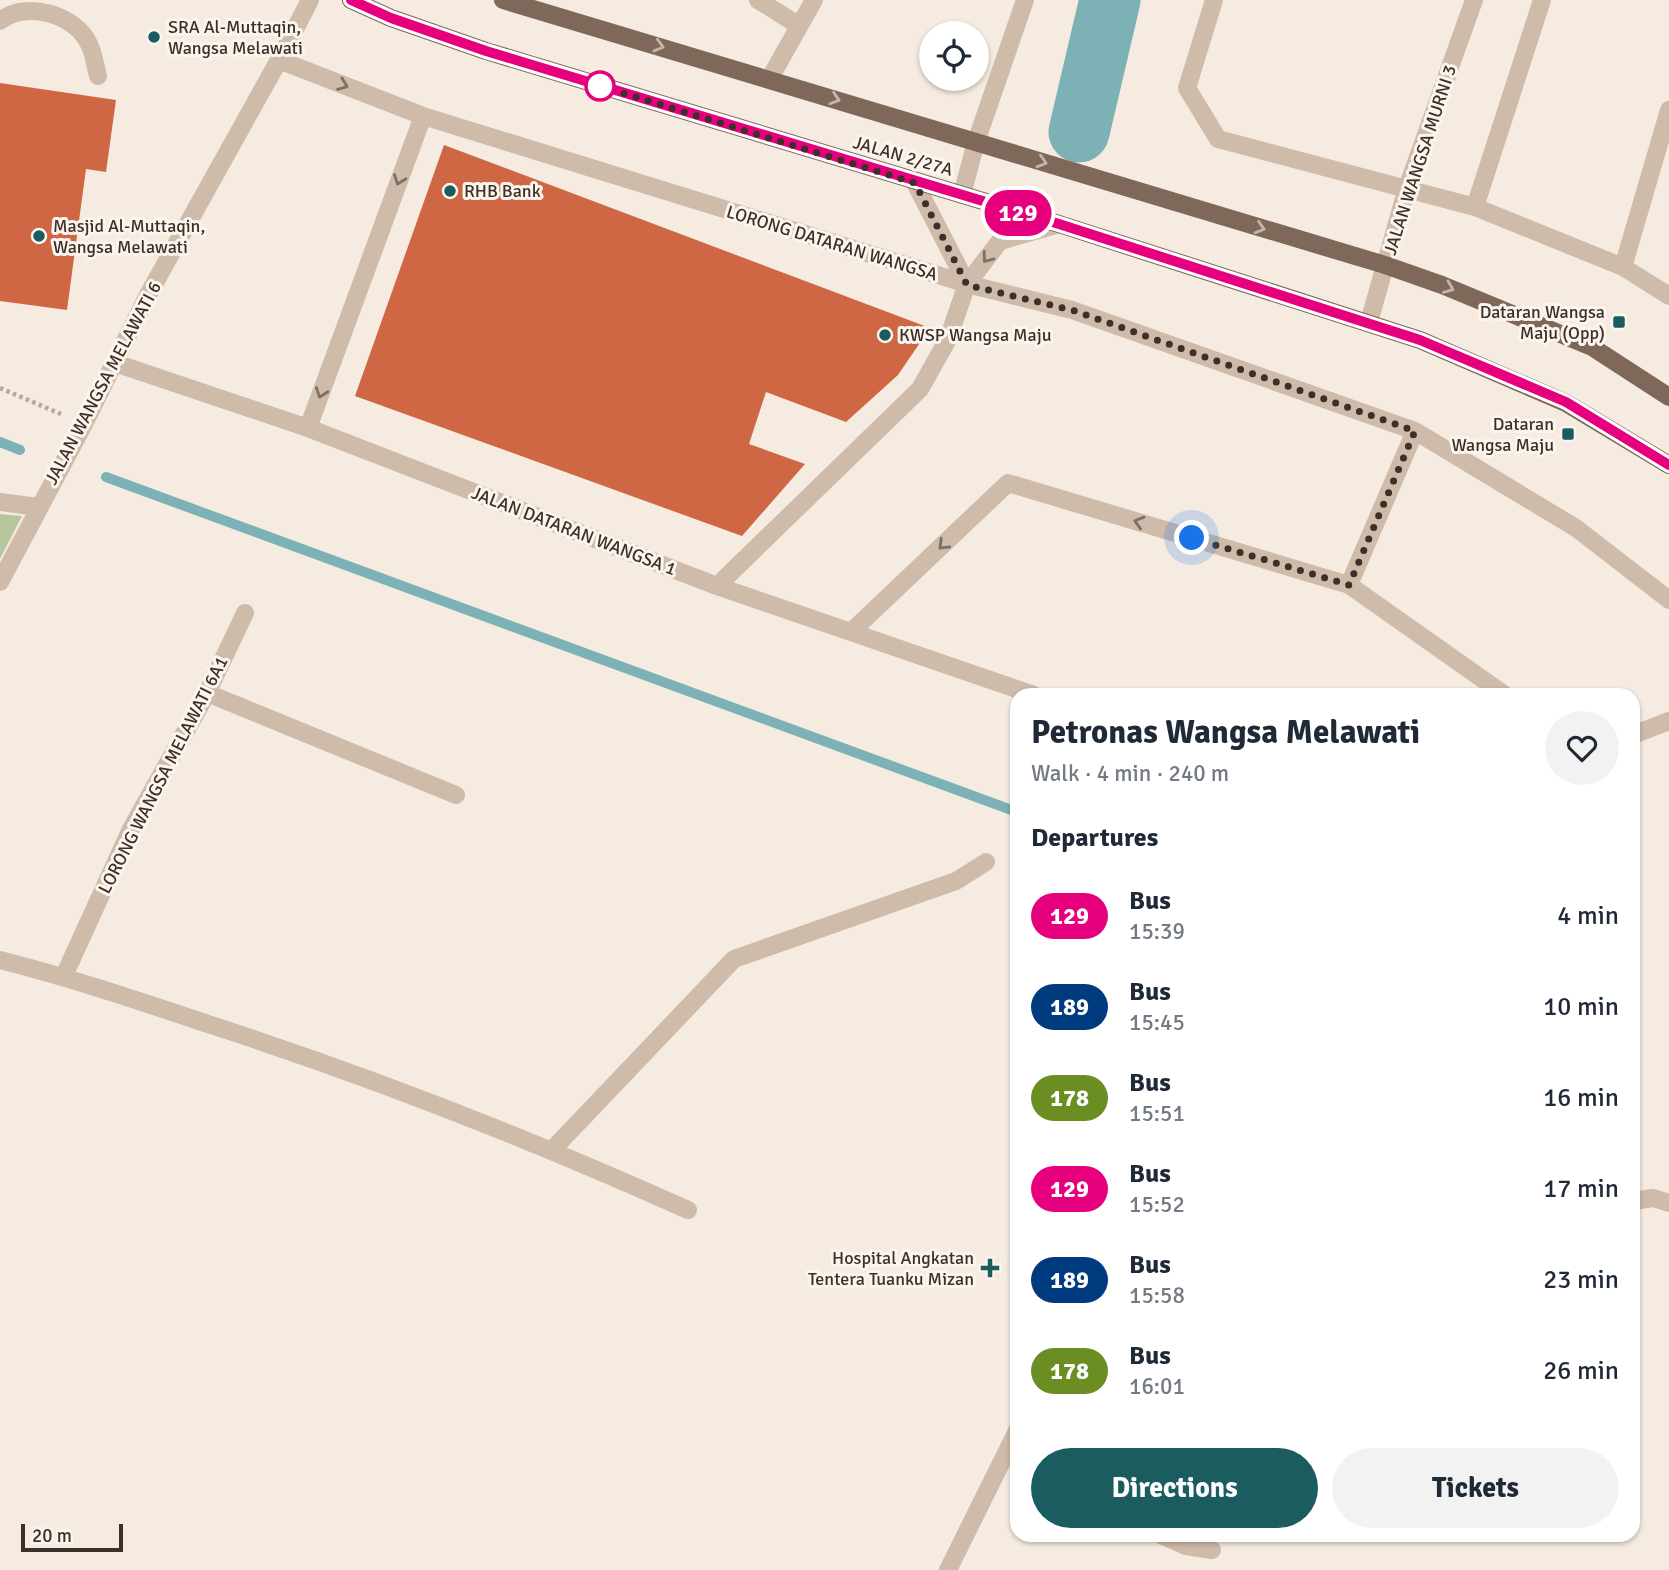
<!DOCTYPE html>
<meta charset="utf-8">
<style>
:root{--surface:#fff;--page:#f2f2f3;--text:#1f2937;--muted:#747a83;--accent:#1b5c61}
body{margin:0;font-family:Signika,sans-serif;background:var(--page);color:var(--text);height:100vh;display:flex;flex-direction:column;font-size:26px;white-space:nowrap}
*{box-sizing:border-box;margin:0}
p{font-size:23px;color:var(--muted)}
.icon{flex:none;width:38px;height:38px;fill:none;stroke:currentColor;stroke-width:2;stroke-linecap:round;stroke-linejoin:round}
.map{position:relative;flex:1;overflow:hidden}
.panel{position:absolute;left:1010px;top:688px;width:630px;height:854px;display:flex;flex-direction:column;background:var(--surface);border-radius:21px;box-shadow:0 2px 5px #0004}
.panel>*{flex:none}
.badge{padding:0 14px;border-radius:23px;font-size:24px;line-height:46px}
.tools{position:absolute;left:919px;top:21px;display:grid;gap:14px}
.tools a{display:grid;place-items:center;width:70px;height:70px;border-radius:50%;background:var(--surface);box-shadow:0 2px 5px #0004;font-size:35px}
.scale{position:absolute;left:21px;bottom:18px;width:102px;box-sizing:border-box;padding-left:7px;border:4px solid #3c302a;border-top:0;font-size:19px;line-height:24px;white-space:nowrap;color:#3c302a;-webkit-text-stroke:5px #fcf5ed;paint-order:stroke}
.you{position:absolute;width:35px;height:35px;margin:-18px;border:5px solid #fff;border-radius:50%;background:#1a73e8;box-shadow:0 0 0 10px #1a73e833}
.map>.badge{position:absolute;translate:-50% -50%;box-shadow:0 0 0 4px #fff}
h2{padding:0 21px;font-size:26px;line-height:63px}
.round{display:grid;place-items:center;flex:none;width:74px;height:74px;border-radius:37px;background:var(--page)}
.summary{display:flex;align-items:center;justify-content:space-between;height:119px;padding:0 21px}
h1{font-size:33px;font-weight:700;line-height:52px}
.button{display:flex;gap:14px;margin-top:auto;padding:14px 21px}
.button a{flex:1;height:80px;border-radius:42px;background:var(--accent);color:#fff;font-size:28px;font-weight:700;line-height:80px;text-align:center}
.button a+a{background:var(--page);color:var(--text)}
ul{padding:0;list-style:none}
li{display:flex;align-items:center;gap:21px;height:91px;padding:0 21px}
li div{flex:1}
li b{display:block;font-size:26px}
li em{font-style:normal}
li .badge{min-width:77px;font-weight:700;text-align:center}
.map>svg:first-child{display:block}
</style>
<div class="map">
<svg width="1669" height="1570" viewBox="0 0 1669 1570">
<rect width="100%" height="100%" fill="#f5ebe0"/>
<path fill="#b8c69e" d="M0,514L22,516L0,559Z"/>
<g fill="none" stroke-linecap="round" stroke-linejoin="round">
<path stroke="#7cb2b5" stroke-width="10" d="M0,442L20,450
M106,477L1017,812"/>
<path stroke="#7cb2b5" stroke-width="61" d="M1079,132L1110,0"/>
</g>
<path fill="#cf6744" d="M0,83L116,100L106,172L86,169L67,310L0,301Z
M444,145L930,328L898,375L846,422L766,392L749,444L805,464L742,536L355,396Z"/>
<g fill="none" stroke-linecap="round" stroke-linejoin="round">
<path stroke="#bba594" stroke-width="4.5" stroke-dasharray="3.5 3.5" stroke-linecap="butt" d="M0,388L61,414"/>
<path stroke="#cfbbaa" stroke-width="18" d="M758,0L798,25
M1214,0L1187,88L1218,139L1475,207L1623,267L1669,296
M0,21C26,0 75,14 89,44C94,53 95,66 98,76
M279,60L423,116L967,284L1072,310L1415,431L1576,528L1669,600
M770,78L814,0
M915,183L967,284
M962,195L976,142L1025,0
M1475,207L1542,0
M1623,267L1669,110
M1369,322L1407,188L1474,0
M115,363L308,428L717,586L1034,695
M308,428L423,116
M0,502L38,507
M0,582L84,424L148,295L279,60L310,0
M1349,585L1505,695
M717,586L920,389L948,339L967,284L1000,241L1059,224
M852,631L1008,483L1349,585L1415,431
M207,693L456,795
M1633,735L1669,721
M0,960C71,978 139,1001 208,1024C372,1077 530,1139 688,1210
M64,976L131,829L207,693L245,613
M553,1149L734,959L956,881L986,862
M1633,1201L1653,1198L1669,1203
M1161,1535L1186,1546L1212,1550
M948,1570L1017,1431"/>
<path stroke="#7f675a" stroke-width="18" d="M351,0L391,18L486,51L1059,224L1420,340L1566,403L1669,465
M503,0L1385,265L1442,285L1592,347L1669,397"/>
</g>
<defs><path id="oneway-chevron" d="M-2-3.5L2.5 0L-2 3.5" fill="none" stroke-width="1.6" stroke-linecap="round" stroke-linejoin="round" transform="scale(1.75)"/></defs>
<g stroke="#c4b5ab">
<use href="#oneway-chevron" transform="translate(659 46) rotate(16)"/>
<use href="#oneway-chevron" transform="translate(835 99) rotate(18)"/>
<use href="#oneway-chevron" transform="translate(1042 162) rotate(17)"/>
<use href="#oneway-chevron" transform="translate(1260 228) rotate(17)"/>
<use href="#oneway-chevron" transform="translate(1449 288) rotate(22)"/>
</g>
<g stroke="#7e6f64">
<use href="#oneway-chevron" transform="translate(343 85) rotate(21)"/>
<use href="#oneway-chevron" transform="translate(399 180) rotate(110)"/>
<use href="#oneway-chevron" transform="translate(987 258) rotate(127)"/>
<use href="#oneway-chevron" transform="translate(321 393) rotate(110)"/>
<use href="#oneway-chevron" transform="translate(1139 522) rotate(-163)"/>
<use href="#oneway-chevron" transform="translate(943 545) rotate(136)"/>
</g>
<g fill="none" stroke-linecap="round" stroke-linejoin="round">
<defs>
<path id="line" d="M351,0L391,18L486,51L1059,224L1420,340L1566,402L1669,465"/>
</defs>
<use href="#line" stroke="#fff" stroke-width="16"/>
<use href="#line" stroke="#e6007e" stroke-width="10"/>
<path stroke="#3c302a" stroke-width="7" stroke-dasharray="0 12.6" d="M600,86L915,183L967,285L1072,310L1415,431L1349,585L1192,538"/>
</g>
<g fill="#1b5c61" stroke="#fcf5ed" stroke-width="2.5">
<circle cx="154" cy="37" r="7"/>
<circle cx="450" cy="191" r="7"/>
<circle cx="39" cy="236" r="7"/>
<rect x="1612" y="315" width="14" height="14" rx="3.5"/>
<circle cx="885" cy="335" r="7"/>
<rect x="1561" y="427" width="14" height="14" rx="3.5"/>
<path d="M986.5 1257.5h7v7h7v7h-7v7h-7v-7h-7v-7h7z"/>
</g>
<circle fill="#fff" stroke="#e6007e" stroke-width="3.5" cx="600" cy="86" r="14"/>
<g text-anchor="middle" stroke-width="6" stroke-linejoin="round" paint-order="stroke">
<g font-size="18" fill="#3c302a" stroke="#fcf5ed" text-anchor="start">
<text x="168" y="33">SRA Al-Muttaqin,<tspan x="168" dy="21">Wangsa Melawati</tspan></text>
<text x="464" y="197">RHB Bank</text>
<text x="53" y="232">Masjid Al-Muttaqin,<tspan x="53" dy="21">Wangsa Melawati</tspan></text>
<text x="1605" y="318" text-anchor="end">Dataran Wangsa<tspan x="1605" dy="21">Maju (Opp)</tspan></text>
<text x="899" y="341">KWSP Wangsa Maju</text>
<text x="1554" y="430" text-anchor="end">Dataran<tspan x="1554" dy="21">Wangsa Maju</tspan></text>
<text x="974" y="1264" text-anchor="end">Hospital Angkatan<tspan x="974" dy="21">Tentera Tuanku Mizan</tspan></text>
</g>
<g font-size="18" fill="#3c302a" stroke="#fcf5ed">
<text transform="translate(903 156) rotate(16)" y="6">JALAN 2/27A</text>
<text transform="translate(1420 160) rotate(-72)" y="6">JALAN WANGSA MURNI 3</text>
<text transform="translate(832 243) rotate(17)" y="6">LORONG DATARAN WANGSA</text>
<text transform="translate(103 383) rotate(-62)" y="6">JALAN WANGSA MELAWATI 6</text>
<text transform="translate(574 531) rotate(21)" y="6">JALAN DATARAN WANGSA 1</text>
<text transform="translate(163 775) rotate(-63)" y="6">LORONG WANGSA MELAWATI 6A1</text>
</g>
</g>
</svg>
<div class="tools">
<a><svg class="icon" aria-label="locate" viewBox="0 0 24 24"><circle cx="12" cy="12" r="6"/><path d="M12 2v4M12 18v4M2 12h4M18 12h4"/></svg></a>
</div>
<div class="scale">20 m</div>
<div class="you" style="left:1192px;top:538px"></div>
<b class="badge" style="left:1018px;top:213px;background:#e6007e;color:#fff">129</b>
<section class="panel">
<div class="summary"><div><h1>Petronas Wangsa Melawati</h1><p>Walk · 4 min · 240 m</p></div><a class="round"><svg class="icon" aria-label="heart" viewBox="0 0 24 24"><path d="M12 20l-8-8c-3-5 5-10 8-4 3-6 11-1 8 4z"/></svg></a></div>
<h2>Departures</h2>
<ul>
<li><span class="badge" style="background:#e6007e;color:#fff">129</span><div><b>Bus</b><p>15:39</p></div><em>4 min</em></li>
<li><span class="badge" style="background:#003b80;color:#fff">189</span><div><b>Bus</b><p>15:45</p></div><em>10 min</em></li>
<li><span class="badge" style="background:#6b8e23;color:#fff">178</span><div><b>Bus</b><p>15:51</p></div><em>16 min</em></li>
<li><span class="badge" style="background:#e6007e;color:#fff">129</span><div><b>Bus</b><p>15:52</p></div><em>17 min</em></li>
<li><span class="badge" style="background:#003b80;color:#fff">189</span><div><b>Bus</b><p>15:58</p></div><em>23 min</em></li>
<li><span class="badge" style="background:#6b8e23;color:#fff">178</span><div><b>Bus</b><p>16:01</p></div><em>26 min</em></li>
</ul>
<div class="button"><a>Directions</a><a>Tickets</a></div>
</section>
</div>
